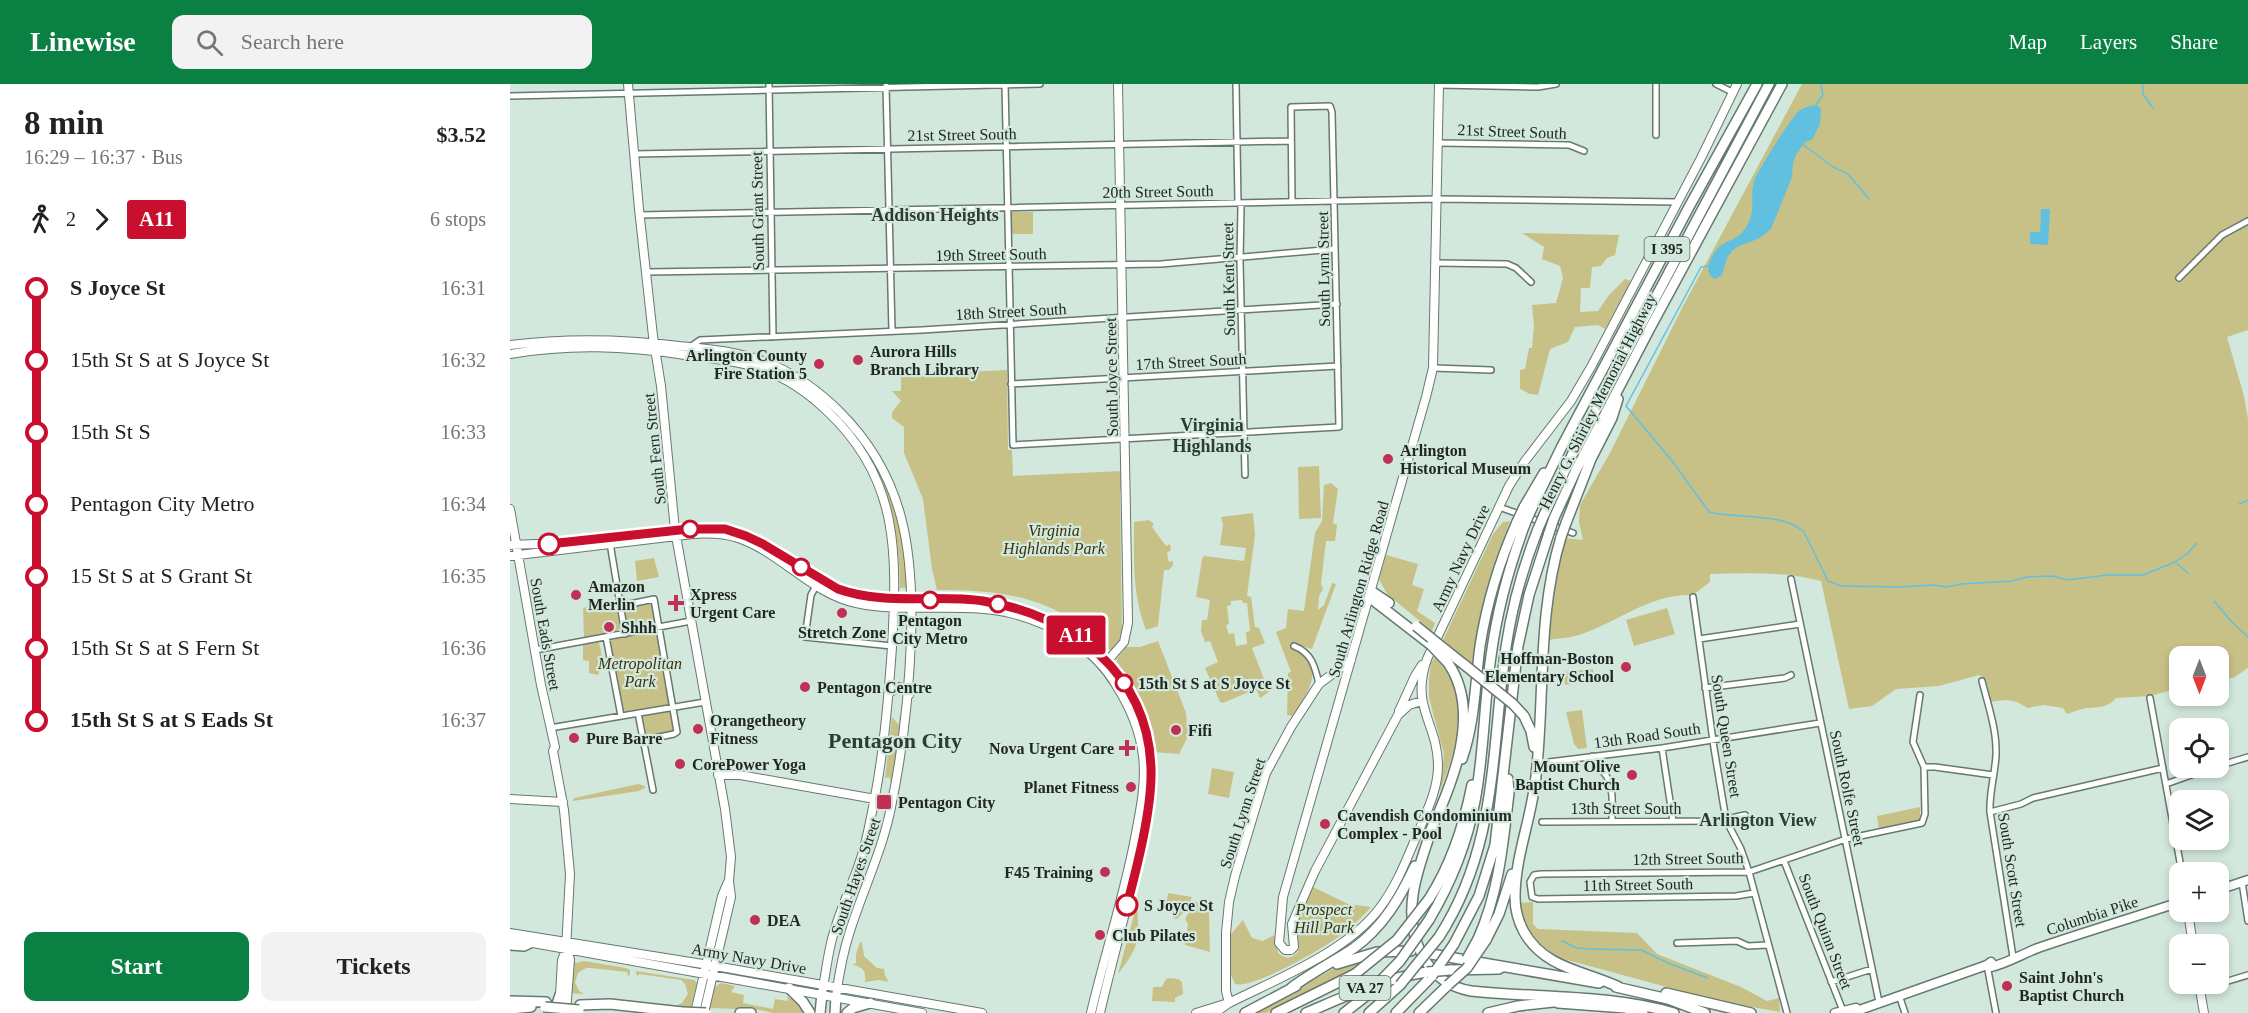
<!DOCTYPE html>
<meta charset="utf-8">
<style>
:root{--surface:#fff;--page:#f2f2f2;--text:#222;--muted:#767676;--accent:#0b8043}
body{margin:0;font-family:"Times New Roman",serif;background:var(--page);color:var(--text);height:100vh;display:flex;flex-direction:column;font-size:22px;white-space:nowrap}
*{box-sizing:border-box;margin:0}
p{font-size:20px;color:var(--muted)}
.icon{flex:none;width:33px;height:33px;fill:none;stroke:currentColor;stroke-width:2;stroke-linecap:round;stroke-linejoin:round}
.map{position:relative;flex:1;overflow:hidden}
.panel{display:flex;flex-direction:column;background:var(--surface);width:510px}
.panel>*{flex:none}
.badge{padding:0 12px;border-radius:4px;font-size:21px;line-height:39px}
.needle{width:39px;rotate:180deg}
.fabs{position:absolute;left:1659px;top:562px;display:grid;gap:12px}
.fabs a{display:grid;place-items:center;width:60px;height:60px;border-radius:12px;background:var(--surface);box-shadow:0 3px 9px #0003;font-size:30px}
.map>.badge{position:absolute;translate:-50% -50%;box-shadow:0 0 0 3px #fff}
.legs{display:flex;align-items:center;gap:9px;height:66px;padding:0 24px;font-size:20px}
.legs p{margin-inline-start:auto}
.overview{display:flex;align-items:center;justify-content:space-between;height:102px;padding:0 24px}
h1{font-size:33px;font-weight:700;line-height:45px}
.button{display:flex;gap:12px;margin-top:auto;padding:12px 24px}
.button a{flex:1;height:69px;border-radius:12px;background:var(--accent);color:#fff;font-size:24px;font-weight:700;line-height:69px;text-align:center}
.button a+a{background:var(--page);color:var(--text)}
ul{padding:0 24px;list-style:none}
li{display:flex;align-items:center;gap:21px;height:72px;font-size:22px}
li i{display:grid;place-items:center;width:9px;height:100%;margin:0 8px;background:currentColor}
li i::after{content:'';width:15px;height:15px;margin:-8px;border:4px solid;border-radius:50%;background:var(--surface)}
li p{margin-inline-start:auto}
li:first-child i{background:linear-gradient(#0000 50%,currentColor 0)}
li:last-child i{background:linear-gradient(currentColor 50%,#0000 0)}
header{display:flex;align-items:center;gap:36px;box-sizing:border-box;height:84px;padding:0 30px;background:var(--accent);color:#fff}
header strong{font-size:28px}
nav{display:flex;gap:33px;margin-inline-start:auto;font-size:21px}
.search{width:420px;height:54px;background:var(--page);display:flex;align-items:center;gap:15px;box-sizing:border-box;padding:0 21px;border-radius:12px;color:var(--muted);font-size:22px}
main{display:flex;flex:1;min-height:0}
.map>svg:first-child{display:block}
</style>
<header>
<strong>Linewise</strong>
<div class="search"><svg class="icon" aria-label="search" viewBox="0 0 24 24"><circle cx="10" cy="10" r="6"/><path d="M15 15l6 6"/></svg>Search here</div>
<nav><a>Map</a><a>Layers</a><a>Share</a></nav>
</header>
<main>
<section class="panel">
<div class="overview"><div><h1>8 min</h1><p>16:29 – 16:37 · Bus</p></div><b>$3.52</b></div>
<div class="legs"><svg class="icon" aria-label="walk" viewBox="0 0 24 24"><circle cx="13" cy="4" r="2"/><path d="M13 8l-2 6 4 7M11 14l-3 7M7 12l3-4h3l4 4"/></svg>2<svg class="icon" aria-label="forward" viewBox="0 0 24 24"><path d="M9 5l7 7-7 7"/></svg><b class="badge" style="background:#c8102e;color:#fff">A11</b><p>6 stops</p></div>
<ul>
<li><i style="color:#c8102e"></i><b>S Joyce St</b><p>16:31</p></li>
<li><i style="color:#c8102e"></i><span>15th St S at S Joyce St</span><p>16:32</p></li>
<li><i style="color:#c8102e"></i><span>15th St S</span><p>16:33</p></li>
<li><i style="color:#c8102e"></i><span>Pentagon City Metro</span><p>16:34</p></li>
<li><i style="color:#c8102e"></i><span>15 St S at S Grant St</span><p>16:35</p></li>
<li><i style="color:#c8102e"></i><span>15th St S at S Fern St</span><p>16:36</p></li>
<li><i style="color:#c8102e"></i><b>15th St S at S Eads St</b><p>16:37</p></li>
</ul>
<div class="button"><a>Start</a><a>Tickets</a></div>
</section>
<div class="map">
<svg width="1738" height="929" viewBox="0 0 1738 929">
<rect width="100%" height="100%" fill="#d3e8dc"/>
<path fill="#c8c187" fill-rule="evenodd" d="M1292,0H1738V246L1717,253L1734,312L1738,335V584L1723,594L1709,595L1708,573H1670L1669,604L1640,612L1606,614C1598,624 1588,623 1577,624C1570,625 1563,628 1557,630L1553,624L1534,621L1517,624C1506,615 1495,615 1481,618L1476,595L1469,591L1429,602L1386,605L1362,622L1339,625L1311,497C1275,487 1237,489 1200,490V498L1183,511C1142,509 1109,537 1072,550C1062,554 1050,554 1039,556L1047,485L1054,454L1073,456L1069,438L1070,421L1101,367L1172,224Z
M501,128H523V150H502Z
M1012,149L1109,151L1105,171L1097,174L1091,182L1082,183L1080,204H1071L1070,228L1088,227L1099,211L1115,195L1121,197L1095,245L1088,241L1065,243L1058,258L1040,265L1028,311L1020,310L1010,305V286L1015,285L1019,264H1022L1024,242L1022,221L1046,219L1053,194L1050,182L1032,175L1034,163Z
M497,286L498,366H502L503,392L612,387L613,405L610,406L612,545L610,555L601,567C547,514 500,506 427,506L422,485L413,415L394,369V343L382,334V328L391,317L382,307H391V291Z
M809,382L811,434L789,435L788,383Z
M373,394L391,442L399,504H390C390,464 384,434 371,397Z
M821,399L828,405L823,439L827,441L825,457H816L811,500L813,505L809,512L808,526L814,521L822,499L826,500L802,565L782,560L781,564C818,582 799,606 783,632L777,631L778,589L781,588L766,548L776,544L778,525L794,527L805,449L812,437L814,401Z
M743,429L745,451L737,512L741,513L745,543L749,544L755,559L742,564L759,608L750,614L746,605L713,619L710,618L695,584L708,578L700,557L695,558L691,547L692,536H697L700,516L686,513L692,475L694,472L734,477L736,464L710,461L713,441L711,433ZM732,516L733,519H737L740,547L736,548L737,560L726,562L724,549L719,550L716,542L719,539L717,522L721,521V517Z
M639,436L644,440L642,443L656,462L660,460L661,466L657,469L659,478L663,477V481L659,486H654L648,542L636,546C622,511 624,475 624,438Z
M1000,437C980,488 968,526 963,581L933,556L983,450L993,438Z
M876,471L908,480L902,501L914,505L907,527L925,539L922,547L877,510L869,495Z
M144,474L149,493L127,497L125,477Z
M143,518L148,541L117,547L113,524Z
M105,519L111,548L74,554L73,524Z
M1157,524L1165,550L1124,562L1116,536Z
M147,547L160,620L113,628L100,556Z
M648,557L676,629L677,642L682,645L669,670L644,668L620,603L606,582L607,575L616,563H630Z
M89,558L93,578H88L91,583L88,591L79,589V577L73,576V560Z
M925,573C933,583 941,593 945,605C957,637 940,678 930,708L934,670L919,614V594L921,579Z
M1083,585L1084,597L1055,601L1053,588Z
M160,626L165,647L138,653L136,651L132,631Z
M1072,626L1077,664L1068,665L1064,660L1056,628Z
M393,630L381,699L379,693L375,694L382,633L389,641L390,631Z
M702,684L724,688L719,714L698,710Z
M128,700L135,702V704L129,707L63,717L64,714Z
M1410,723V736L1369,745L1367,732Z
M803,803L838,820L861,823C849,837 834,850 818,860C802,870 742,905 725,900L721,891V850L733,836L742,854L753,857L764,851L768,869C772,872 776,875 781,873C796,867 785,853 786,843C788,830 798,815 803,803Z
M658,809L682,813L677,825L667,835L663,834L660,822L652,820L657,816Z
M686,817L699,828L700,868L675,861L672,847H677L678,840L675,835Z
M1023,818V840L1028,845L1127,849L1147,870L1231,903L1257,917L1269,914L1270,928L1208,917L1050,874C1025,859 1016,846 1010,819Z
M627,820C629,856 631,860 608,890Z
M350,858L352,859L354,872L367,884L374,885L375,892L379,898L369,896L355,898C356,888 354,883 343,881L346,879V870Z
M859,873L837,889L756,929H742L827,883Z
M74,877L116,884L120,886V891L118,892L117,888L81,884H76L68,889L65,898L69,907L74,910L59,909L62,882L65,878L66,879Z
M126,887L184,896L187,899L181,923L165,922L172,919L178,910L175,900L171,896L129,890L127,893Z
M660,894L668,895L672,898L673,910L665,914V918L642,917L643,903H652L656,895Z
M211,899L225,902L221,908L234,911L233,919L263,925L265,915L277,917L278,916L277,912L287,918L297,929H263L250,926L200,924L205,903Z"/>
<path fill="#61c0df" d="M1307,21L1311,25L1310,40L1302,56L1295,58L1286,71L1283,79L1282,93L1261,145L1250,154L1227,163L1222,167L1217,174L1212,191L1205,195C1192,189 1200,173 1208,164C1213,158 1221,157 1228,152C1233,149 1236,143 1239,138C1245,125 1240,111 1244,97C1247,88 1282,32 1289,27C1294,23 1301,22 1307,21Z
M1531,125H1540L1538,161L1520,160V148H1530Z"/>
<g fill="none" stroke-linecap="round" stroke-linejoin="round">
<path stroke="#61c0df" stroke-width="1.5" d="M1633,1V10L1643,24
M1305,22L1313,11L1311,0
M1291,59L1323,83L1338,90L1359,115
M1199,182L1191,183L1116,322L1163,378L1199,428C1226,435 1273,428 1294,448L1318,497L1331,502L1390,503L1424,501L1436,503L1452,500L1502,497L1517,493L1543,492L1557,496L1597,491H1633L1665,478L1677,470L1687,459
M1729,420L1738,416
M1665,478L1678,489
M1704,517L1721,537L1738,553
M1052,857L1067,864L1080,865L1131,866L1158,879L1198,894"/>
<defs>
<path id="street" d="M259,0L263,253
M495,0L503,361L829,343L822,28L820,22L781,23L782,118
M726,0L728,119L731,122L730,177L735,391
M1146,0V51
M1206,0L1222,8
M929,1L1028,3L1046,0
M376,2L382,247
M0,12L530,0
M928,59L1059,61L1074,67
M124,70L780,57
M129,131L927,115L1167,118
M925,179L997,180L1006,184L1021,198
M137,188L651,180L825,165
M1669,194L1712,151L1738,137
M180,263L190,256L412,246L827,220
M923,284L981,286
M501,300L828,282
M989,423L1063,449
M100,459L115,550
M310,495L301,511L295,553L382,562
M1281,495L1369,918
M1183,513L1204,664L1216,736L1231,765L1239,788L1277,929
M110,522L144,515L167,648L164,650L134,656
M96,553L111,632
M1189,555L1290,540
M784,562C802,569 805,583 809,600
M25,566L181,537
M1472,597C1478,621 1487,646 1486,671C1485,691 1479,709 1480,728L1503,873
M1195,604L1275,594L1281,591
M1640,614L1672,789
M128,629L143,706
M40,644L195,618
M1152,664L1163,737
M1082,672C1085,681 1092,685 1097,693C1104,705 1102,724 1102,738
M1039,678L1152,664L1310,639
M1708,682L1738,673
M1414,683H1425L1483,691
M1656,700L1701,684
M1480,728L1511,720L1523,714L1653,684
M1032,738L1207,737L1235,731
M1274,777L1333,927
M1732,798L1738,837
M1244,809L1226,812L1028,815L1022,813L1020,798L1024,791L1031,790L1239,788L1336,755L1412,739L1415,730L1414,683L1403,658L1410,611
M1167,859L1227,857L1238,862L1257,861
M1477,881L1486,929
M1321,898L1362,885
M1708,900L1738,891
M1690,903L1708,900
M1389,911L1395,929"/>
<path id="secondary" d="M118,0L129,125L143,252L151,302L165,446L215,725L221,773L219,797L221,813L194,929
M0,261C56,254 113,255 169,262C201,265 233,268 263,281C288,292 311,309 330,328C395,393 404,468 401,555C399,610 393,664 382,718C374,763 354,803 340,847C333,868 329,890 326,913
M0,270C61,260 114,262 175,271C198,274 222,276 245,283C272,291 296,307 317,327C390,395 387,470 382,563C378,620 373,677 361,733C358,749 354,767 348,783C339,808 327,833 321,859C317,876 315,893 312,910
M0,425L31,601L45,663L43,667L54,726L60,790L56,866L52,876L49,929
M0,461L54,459L179,445L204,444L241,454L328,505C384,525 446,509 504,523C579,541 638,606 641,685C642,706 637,727 633,748C622,809 604,868 590,929
M0,472L183,450C198,449 213,449 228,454C270,468 302,510 346,519C398,530 453,517 504,530C545,541 584,564 606,601C620,623 630,646 633,672C636,698 631,723 626,749C615,810 595,869 581,929
M594,581L614,558L618,539L608,0
M379,609L389,603L394,605L399,611
M912,617L899,621L888,631L805,787L782,840L784,863L781,866H775L769,859L773,813L916,313L923,284L929,0
M889,627L905,592L912,581
M208,691H230L382,718
M0,715L53,718
M1678,828L1683,861
M0,849L205,882L472,929
M0,855L412,929
M1689,900L1694,929
M719,919L716,907V849L719,818L725,792L756,689L781,643L809,600L841,576
M56,929L60,875L56,866
M185,929L212,812L218,798
M686,929L715,920
M705,929L719,919C767,895 836,868 869,825C886,803 896,777 907,751C916,729 928,706 928,682C928,639 900,624 917,575L999,402L1015,377L1061,317L1081,283L1191,74L1227,0"/>
<path id="primary" d="M1708,806L1738,796
M1477,881L1481,883C1498,879 1512,870 1528,864C1575,848 1622,834 1670,818
M1325,929L1346,924
M1341,929L1477,881L1481,878"/>
<path id="highway" d="M1014,423L1034,389
M1021,426L1052,362L1179,123L1247,0
M1034,431L1063,369L1259,0
M1044,434L1066,386L1139,246L1272,0
M1056,439L1081,375L1102,334L1108,315
M1051,453C1027,532 1035,612 1026,692C1022,733 1005,772 1005,813C1005,825 1008,837 1014,848C1034,884 1075,887 1109,903
M861,507L879,519
M859,513L921,561
M942,571L956,582
M1014,632L1021,647L1024,663
M952,675C965,638 965,600 970,562C977,518 989,478 1007,438
M922,744C915,766 906,788 903,811C897,853 915,899 961,907C1029,914 1098,910 1164,929
M920,748C943,699 972,628 938,579
M919,815C941,781 954,741 962,701
M919,836C941,799 957,760 965,717C974,670 974,620 981,572C987,527 999,483 1015,440
M929,853C988,762 981,665 996,563C1002,523 1013,483 1028,445
M968,855C989,808 993,760 999,709L998,695
M976,856L989,830L1002,790
M944,860L969,812L985,761L1008,562L1019,511L1039,449
M0,861L14,862L20,859
M921,870L1089,899
M827,880L867,868L901,867
M940,886L989,885
M1106,903L1158,915L1195,929
M279,904L293,918L300,929
M781,904C801,889 823,878 844,864C873,843 890,814 905,782
M1156,909L1241,929
M0,917L36,918
M1048,919L1115,924L1133,929
M70,921L100,920L172,928
M0,925L21,923
M39,929L47,920L50,911
M230,929H241
M310,929L312,910
M325,929L326,913
M337,929L343,924L360,919
M735,929L786,902
M766,929L845,890
M796,929C836,912 874,894 917,888
M834,929L856,912
M859,929L890,901
M886,929L922,892
M909,929L938,901
M978,929L1008,922L1052,917"/>
</defs>
<use href="#street" stroke="#66796f" stroke-width="8"/>
<use href="#secondary" stroke="#66796f" stroke-width="10"/>
<use href="#primary" stroke="#66796f" stroke-width="11"/>
<use href="#highway" stroke="#66796f" stroke-width="12"/>
<use href="#street" stroke="#fff" stroke-width="5"/>
<use href="#secondary" stroke="#fff" stroke-width="8"/>
<use href="#primary" stroke="#fff" stroke-width="8"/>
<use href="#highway" stroke="#fff" stroke-width="9"/>
<defs>
<path id="highway-bridge" d="M1007,438L1014,423
M1015,440L1021,426
M1028,445L1034,431
M1039,449L1044,434
M1051,453L1056,439
M906,542L942,571
M921,561L938,579
M956,582L1003,620L1014,632
M957,875L968,855
M917,888L940,886
M845,890L887,856L919,815
M922,892L944,860
M890,901L929,853
M938,901L957,884L976,856
M856,912L890,877L919,836
M35,923L69,926
M172,928L196,929"/>
</defs>
<use href="#highway-bridge" stroke="#66796f" stroke-width="12" stroke-linecap="butt"/>
<use href="#highway-bridge" stroke="#fff" stroke-width="9"/>
</g>
<g fill="none" stroke-linecap="round" stroke-linejoin="round">
<defs>
<path id="line-1" d="M39,460L179,445H215L236,452L253,460L328,505C376,522 425,510 473,517C562,531 639,590 641,686C642,725 627,783 617,821"/>
</defs>
<use href="#line-1" stroke="#fff" stroke-width="14"/>
<use href="#line-1" stroke="#c8102e" stroke-width="9"/>
</g>
<g fill="#c03054" stroke="#d3e8dc" stroke-width="2">
<circle cx="348" cy="276" r="6"/>
<circle cx="309" cy="280" r="6"/>
<circle cx="878" cy="375" r="6"/>
<circle cx="66" cy="511" r="6"/>
<path d="M163 510h6v6h6v6h-6v6h-6v-6h-6v-6h6z"/>
<circle cx="332" cy="529" r="6"/>
<circle cx="99" cy="543" r="6"/>
<circle cx="1116" cy="583" r="6"/>
<circle cx="295" cy="603" r="6"/>
<circle cx="188" cy="645" r="6"/>
<circle cx="666" cy="646" r="6"/>
<circle cx="64" cy="654" r="6"/>
<path d="M614 655h6v6h6v6h-6v6h-6v-6h-6v-6h6z"/>
<circle cx="170" cy="680" r="6"/>
<circle cx="1122" cy="691" r="6"/>
<circle cx="621" cy="703" r="6"/>
<rect x="366" y="710" width="16" height="16" rx="3"/>
<circle cx="815" cy="740" r="6"/>
<circle cx="595" cy="788" r="6"/>
<circle cx="245" cy="836" r="6"/>
<circle cx="590" cy="851" r="6"/>
<circle cx="1497" cy="902" r="6"/>
</g>
<g fill="#fff" stroke="#c8102e" stroke-width="3">
<circle cx="180" cy="445" r="8"/>
<circle cx="39" cy="460" r="10"/>
<circle cx="291" cy="483" r="8"/>
<circle cx="420" cy="516" r="8"/>
<circle cx="488" cy="520" r="8"/>
<circle cx="614" cy="599" r="8"/>
<circle cx="617" cy="821" r="10"/>
</g>
<g text-anchor="middle" stroke-width="4.5" stroke-linejoin="round" paint-order="stroke">
<g fill="#d3e8dc" stroke="#56625a" stroke-width="1.5">
<rect x="1134.5" y="153" width="45" height="24" rx="4.5"/>
<rect x="829.5" y="892" width="51" height="24" rx="4.5"/>
</g>
<g font-size="15" font-weight="bold" fill="#202823">
<text x="1157" y="170">I 395</text>
<text x="855" y="909">VA 27</text>
</g>
<g font-size="16" fill="#202823" stroke="#d3e8dc">
<text transform="translate(1002 47) rotate(2)" y="6">21st Street South</text>
<text transform="translate(452 50) rotate(-1)" y="6">21st Street South</text>
<text transform="translate(648 107) rotate(-1)" y="6">20th Street South</text>
<text transform="translate(247 127) rotate(-91)" y="6">South Grant Street</text>
<text transform="translate(481 170) rotate(-1)" y="6">19th Street South</text>
<text transform="translate(813 185) rotate(-91)" y="6">South Lynn Street</text>
<text transform="translate(718 195) rotate(-91)" y="6">South Kent Street</text>
<text transform="translate(501 227) rotate(-3)" y="6">18th Street South</text>
<text transform="translate(681 277) rotate(-3)" y="6">17th Street South</text>
<text transform="translate(601 293) rotate(-91)" y="6">South Joyce Street</text>
<text transform="translate(1087 317) rotate(-63)" y="6">Henry G. Shirley Memorial Highway</text>
<text transform="translate(144 365) rotate(-96)" y="6">South Fern Street</text>
<text transform="translate(950 474) rotate(-65)" y="6">Army Navy Drive</text>
<text transform="translate(848 505) rotate(-74)" y="6">South Arlington Ridge Road</text>
<text transform="translate(36 550) rotate(80)" y="6">South Eads Street</text>
<text transform="translate(1137 651) rotate(-8)" y="6">13th Road South</text>
<text transform="translate(1217 652) rotate(81)" y="6">South Queen Street</text>
<text transform="translate(1338 704) rotate(78)" y="6">South Rolfe Street</text>
<text x="1116" y="730">13th Street South</text>
<text transform="translate(732 729) rotate(-72)" y="6">South Lynn Street</text>
<text transform="translate(1178 774) rotate(-1)" y="6">12th Street South</text>
<text transform="translate(1503 786) rotate(81)" y="6">South Scott Street</text>
<text transform="translate(345 792) rotate(-71)" y="6">South Hayes Street</text>
<text transform="translate(1128 800) rotate(-1)" y="6">11th Street South</text>
<text transform="translate(1582 831) rotate(-18)" y="6">Columbia Pike</text>
<text transform="translate(1316 847) rotate(69)" y="6">South Quinn Street</text>
<text transform="translate(239 874) rotate(10)" y="6">Army Navy Drive</text>
</g>
<g font-size="16" font-weight="bold" fill="#202823" stroke="#d3e8dc" text-anchor="start">
<text x="360" y="273">Aurora Hills<tspan x="360" dy="18">Branch Library</tspan></text>
<text x="297" y="277" text-anchor="end">Arlington County<tspan x="297" dy="18">Fire Station 5</tspan></text>
<text x="890" y="372">Arlington<tspan x="890" dy="18">Historical Museum</tspan></text>
<text x="78" y="508">Amazon<tspan x="78" dy="18">Merlin</tspan></text>
<text x="180" y="516">Xpress<tspan x="180" dy="18">Urgent Care</tspan></text>
<text x="111" y="549">Shhh</text>
<text x="332" y="554" text-anchor="middle">Stretch Zone</text>
<text x="1104" y="580" text-anchor="end">Hoffman-Boston<tspan x="1104" dy="18">Elementary School</tspan></text>
<text x="307" y="609">Pentagon Centre</text>
<text x="200" y="642">Orangetheory<tspan x="200" dy="18">Fitness</tspan></text>
<text x="678" y="652">Fifi</text>
<text x="76" y="660">Pure Barre</text>
<text x="604" y="670" text-anchor="end">Nova Urgent Care</text>
<text x="182" y="686">CorePower Yoga</text>
<text x="1110" y="688" text-anchor="end">Mount Olive<tspan x="1110" dy="18">Baptist Church</tspan></text>
<text x="609" y="709" text-anchor="end">Planet Fitness</text>
<text x="388" y="724">Pentagon City</text>
<text x="827" y="737">Cavendish Condominium<tspan x="827" dy="18">Complex - Pool</tspan></text>
<text x="583" y="794" text-anchor="end">F45 Training</text>
<text x="257" y="842">DEA</text>
<text x="602" y="857">Club Pilates</text>
<text x="1509" y="899">Saint John's<tspan x="1509" dy="18">Baptist Church</tspan></text>
</g>
<g font-size="16" font-style="italic" fill="#37320f" stroke="#d3e8dc">
<text x="544" y="452">Virginia<tspan x="544" dy="18">Highlands Park</tspan></text>
<text x="130" y="585">Metropolitan<tspan x="130" dy="18">Park</tspan></text>
<text x="814" y="831">Prospect<tspan x="814" dy="18">Hill Park</tspan></text>
</g>
<g font-size="16" font-weight="bold" fill="#202823" stroke="#d3e8dc" text-anchor="start">
<text x="420" y="542" text-anchor="middle">Pentagon<tspan x="420" dy="18">City Metro</tspan></text>
<text x="628" y="605">15th St S at S Joyce St</text>
<text x="634" y="827">S Joyce St</text>
</g>
<g font-size="18" font-weight="bold" fill="#2c3d34" stroke="#d3e8dc">
<text x="425" y="137">Addison Heights</text>
<text x="702" y="347">Virginia<tspan x="702" dy="21">Highlands</tspan></text>
<text x="1248" y="742">Arlington View</text>
</g>
<g font-size="22" font-weight="bold" fill="#2c3d34" stroke="#d3e8dc">
<text x="385" y="664">Pentagon City</text>
</g>
</g>
</svg>
<div class="fabs">
<a><svg class="needle" viewBox="-14 -14 28 28"><path d="M0-13l5 13h-10z" fill="#e53935"/><path d="M0 13l5-13h-10z" fill="#767676"/></svg></a>
<a><svg class="icon" aria-label="locate" viewBox="0 0 24 24"><circle cx="12" cy="12" r="6"/><path d="M12 2v4M12 18v4M2 12h4M18 12h4"/></svg></a>
<a><svg class="icon" aria-label="layers" viewBox="0 0 24 24"><path d="M12 4l9 5-9 5-9-5zM3 14l9 5 9-5"/></svg></a>
<a>+</a>
<a>−</a>
</div>
<b class="badge" style="left:566px;top:551px;background:#c8102e;color:#fff">A11</b>
</div>
</main>
